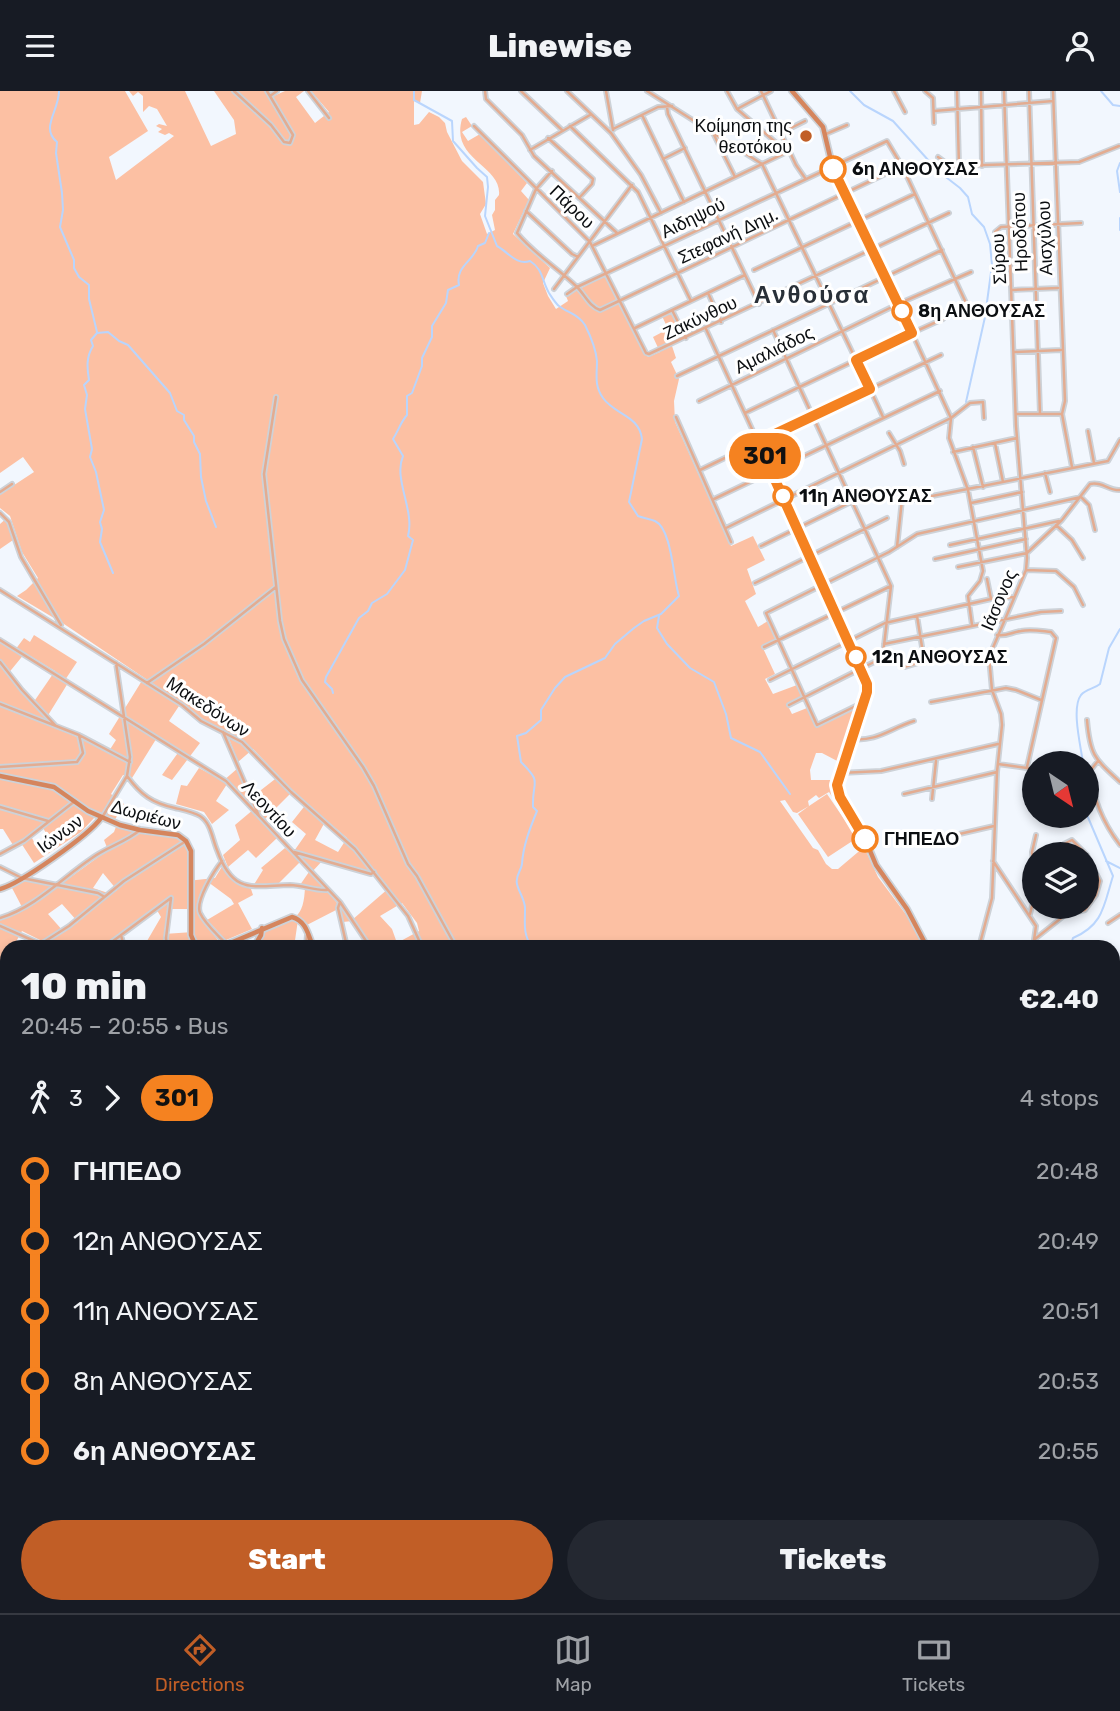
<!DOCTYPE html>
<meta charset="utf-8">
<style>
:root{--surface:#171b24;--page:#242831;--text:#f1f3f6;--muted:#9ea1a6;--line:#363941;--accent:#c15e26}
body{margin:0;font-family:Rubik,sans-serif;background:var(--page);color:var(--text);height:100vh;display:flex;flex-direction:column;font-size:26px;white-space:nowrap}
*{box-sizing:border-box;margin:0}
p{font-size:23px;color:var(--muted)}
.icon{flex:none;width:38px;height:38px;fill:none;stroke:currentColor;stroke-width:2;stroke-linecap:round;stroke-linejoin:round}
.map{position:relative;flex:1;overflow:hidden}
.sheet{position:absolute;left:0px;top:849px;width:1120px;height:674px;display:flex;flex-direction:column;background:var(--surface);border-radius:21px 21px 0 0;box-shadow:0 4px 10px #0003}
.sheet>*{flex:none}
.badge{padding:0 14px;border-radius:23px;font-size:24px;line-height:46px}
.needle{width:46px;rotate:145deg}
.controls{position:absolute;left:1022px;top:660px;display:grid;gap:14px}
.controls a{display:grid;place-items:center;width:77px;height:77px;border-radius:50%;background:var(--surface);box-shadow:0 4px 10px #0003;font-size:35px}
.map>.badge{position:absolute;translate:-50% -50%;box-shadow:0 0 0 4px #fff}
.legs{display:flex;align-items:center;gap:10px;height:77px;padding:0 21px;font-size:23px}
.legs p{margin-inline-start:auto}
.overview{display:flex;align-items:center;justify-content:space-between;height:119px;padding:0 21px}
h1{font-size:38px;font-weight:800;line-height:52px}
.button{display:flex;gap:14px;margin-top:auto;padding:14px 21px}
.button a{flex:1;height:80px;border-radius:42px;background:var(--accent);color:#fff;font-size:28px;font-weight:800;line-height:80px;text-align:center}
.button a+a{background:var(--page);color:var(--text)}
ul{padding:0 21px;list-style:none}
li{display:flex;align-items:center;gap:24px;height:70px;font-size:26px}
li i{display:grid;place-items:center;width:10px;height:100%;margin:0 9px;background:currentColor}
li i::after{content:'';width:18px;height:18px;margin:-9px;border:5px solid;border-radius:50%;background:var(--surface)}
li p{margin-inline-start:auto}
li:first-child i{background:linear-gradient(#0000 50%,currentColor 0)}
li:last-child i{background:linear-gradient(currentColor 50%,#0000 0)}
header{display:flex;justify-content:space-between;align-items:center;height:91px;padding:0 21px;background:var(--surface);font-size:32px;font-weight:800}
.tab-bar{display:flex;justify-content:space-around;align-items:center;height:98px;border-top:2px solid var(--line);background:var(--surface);font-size:19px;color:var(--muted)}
.tab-bar a{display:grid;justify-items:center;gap:4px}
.tab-bar .active{color:var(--accent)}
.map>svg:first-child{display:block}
</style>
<header><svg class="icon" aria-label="menu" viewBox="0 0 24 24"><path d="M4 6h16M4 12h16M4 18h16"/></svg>Linewise<svg class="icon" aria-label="person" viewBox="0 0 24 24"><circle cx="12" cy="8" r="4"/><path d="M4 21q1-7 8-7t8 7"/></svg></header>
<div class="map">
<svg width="1120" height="1522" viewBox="0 0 1120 1522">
<rect width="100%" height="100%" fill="#f2f7fe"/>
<path fill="#fcc0a3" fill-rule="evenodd" d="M0,0H125L148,40L109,66L116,89L174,45L169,42L165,44L158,41L162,38L156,35L159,33L167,35L157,18L149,15L143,21V5L138,1L133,5L129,0H185L211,55L236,43L234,29L214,0H266L269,7L285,0H304L296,6L315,32L329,21L311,0H422L420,12L414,10V34L419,33L429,21L439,26L445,32L447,41L462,70L483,91L486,113L480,123L487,143L495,139L492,124L495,119V109L499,104C502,74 450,69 462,28L466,26L472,35L462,41L468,50L480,43L527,92L521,100L529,109L513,143L550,177L543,192L548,205L556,218L568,210L566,205L606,184L648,266L660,261L653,246L668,238L662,225L671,220L684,245L671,252L676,267L671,271L679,288L674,310L675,331L731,455L753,445L765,469L747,478L756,503L745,510L758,536L768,530L776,548L762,555L775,583L765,588L773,603L797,594L802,607L787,613L792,623L807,617L815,635L818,636L860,613L841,672L822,662H816L810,679L811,689H836V698L860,744L854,739L829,701L819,707L816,704L808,710L809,715L827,703L857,747L828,766L798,723L809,715L797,722L793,721L785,709L780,710L813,757L818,759L826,773L832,778H838L864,756L878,786L910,829L923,856H368L352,830L343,831L338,818L303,836L298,829L294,856H257L267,838C295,828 304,828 305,795L300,794L311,778L302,769L278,793L253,795L263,779L261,777L285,757L292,763L306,743L292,731L307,712L293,700L262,731L277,747L256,767L248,759L228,776L223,764L240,749L235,734L254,718L229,690L216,710L229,719L212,733L204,721L176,713L181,694L187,695L199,677L223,690L238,677L252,706L279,685L253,658L238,671L226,640L203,629L181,612L169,630L200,652L172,689L162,684L180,659L158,645L132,687L123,684L111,703L124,713L113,732L95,726L81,741L34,772L21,752L13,754L3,738H0V550L15,559L24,547L30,551L34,544L77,571L65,589L68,592L47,626L52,635L109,660L116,649L109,643L143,588L158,596L64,533L17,505L26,499L38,487L22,461L10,425L0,417V400L2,402L34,381L23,366L0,382ZM25,562L55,580L33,612L7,584ZM326,729L347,747L338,761L315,749ZM41,734L50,748L37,757L30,743ZM324,768L379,785L389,797L352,829L311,782ZM402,812L417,832L419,840L397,852L392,838L380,825Z
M8,426L16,447L0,458V433Z
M117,733L151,743H171L181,747L187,755V790L215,787L223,774L235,789L251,798L253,804L238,812L252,838L226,849L207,829L234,813L231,808L208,791L199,807L198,823L220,852C210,856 201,859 193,850L184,856H135L147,850L161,826L155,816L118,844L122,856H42L46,852L22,840L13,856H7V1145L0,1137V828L16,823L23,818L12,797L24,789L57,796L108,759L104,749L114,741ZM103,782L117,799L111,803L93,797ZM62,813L78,831L64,841L48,823ZM168,818H192L193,841L164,843Z
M1120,1081V1522H404L420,1516H1113V1082Z
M0,1361L7,1363V1399L0,1420Z"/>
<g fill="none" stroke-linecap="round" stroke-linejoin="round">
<path stroke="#b9d5fd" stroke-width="2" d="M59,0C59,20 40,37 57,51L56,62L62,102L63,119L60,136L74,169V177L79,186L89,194V208L97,241
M414,0V9L452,30L453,50L477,77L487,86L488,96L485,125L497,155C508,161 517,175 530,170C543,178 542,190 549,202C551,205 556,213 559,215C568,222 578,223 585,234C590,244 596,259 597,270C597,284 594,294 603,307C615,324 639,324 642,348L629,411L638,425C643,427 650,428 655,430C672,438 673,487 679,505L661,523L644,530L634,537L615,553L605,567L565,586L555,597L541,619V629L526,642L517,645L521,671C543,693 532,688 533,716L537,720C530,737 523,755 522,773C521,780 515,785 517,793C519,802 526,810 525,819C525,835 523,840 531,856
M850,0L864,14L893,30L938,80L960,97L968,106L972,123L984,136L990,153L992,174L985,226L966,311
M1101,0L1113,14L1120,15
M1120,72L1117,80L1120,101
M1120,127V139
M113,482L100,451L102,438L100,431L104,419L96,381L90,366L92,358L85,318L87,304L84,294L89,289C87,277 86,266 93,255L91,249L97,242L108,241L119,250L128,254L170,302L177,320L184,324V329L194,345V351L200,363L201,386L206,410L216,436
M659,525L657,537L667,553L690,577L714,591L726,623L731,647L760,661L790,703
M333,602L332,598L325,591L326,586L359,527L368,520L372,512L387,503L405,479L413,449L408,445C415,419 393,388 403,365L393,348C399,339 400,332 407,324V305L412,302L422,275V267L432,246V235L446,212L448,199L459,194C455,175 474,170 478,155L485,152L489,142
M1083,672C1081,656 1071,617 1081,604C1086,598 1094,598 1100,593L1109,557L1120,538
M1106,770L1120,777
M1070,856L1073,847C1104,834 1104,813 1113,785L1087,724
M0,897H5
M0,1271L4,1281L3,1299
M0,1331L1,1325L7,1323
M0,1335L3,1342L0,1344
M720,1516L725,1522
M1036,1516L1038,1522
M77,1522V1516
M626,1522L631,1516"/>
<defs>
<path id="street" d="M234,0L271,34L284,51L290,52L293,44L267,0
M308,0L329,27
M485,0L486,8L522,44L534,65L617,142
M521,0L562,39
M567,0L611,42L641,84L661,122
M606,0L613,39
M647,0L762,73L856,269L745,322
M727,0L737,18L787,61
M761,0L796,74L805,87
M894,0L905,21
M925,0L933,7L934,32
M957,0L959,75
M981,0L982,75
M1029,0L1040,323
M1053,0L1065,310L1062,323L1072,376
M270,5L277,0
M667,16L668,23L759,213
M737,18L771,0
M934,20L1053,10
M642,24L684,111
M474,35L590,151L646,262L649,263L949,122
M570,35L638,101L691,210
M613,38L658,16L672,15
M713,42L735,86
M781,42L805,30
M826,43L847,34
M548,47L593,88L592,93L579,107
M530,59L590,24
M938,66L950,75L1079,71L1119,55
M663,68L685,57
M552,80L536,98L517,142C534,163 558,177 577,196C585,204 589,215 600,219L902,75
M526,120L572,163L578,166
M594,154L789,60
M996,158L995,141L1001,136L1081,132
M754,179L915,103
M554,198L632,94
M1012,199L1058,197
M708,202L721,231
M567,203L577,196L887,50L902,75L967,214
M672,219L686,247
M943,228L912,242L951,327L949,347L968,399L983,480L980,490L968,505L972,534
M635,237L745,184
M773,239L891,495L883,563L880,568L789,614
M1015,261L1061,259
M677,285L942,159
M276,306L264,383L280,530L284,548L302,589L363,676L374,695L408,773L417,785L456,856
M699,310L898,213L971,181
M1016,323H1062
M676,326L731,451
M883,326L870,298L941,264
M1088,340L1094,372
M889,342L900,360L904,373
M995,352L1003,391
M973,356L983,396
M953,361L1017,347
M700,379L758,351L706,238
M1045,382L1050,401
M0,401L12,393
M714,408L940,300
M902,411L1108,370L1120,349
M971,412L1022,401
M0,422L9,431L21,466L61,534
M1056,434L1072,449L1083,467
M726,437L951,327L970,312L983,311L984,327
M950,454L1059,430
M761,455L853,410
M897,456L903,399
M935,468L1026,448
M958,476L1027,462L1062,429L1090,393C1102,390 1109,400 1120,399
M1026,479L1056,480L1074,496L1083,514
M987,488L991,508
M755,492L887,427
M0,499L182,614L201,630L242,651L291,701L355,758L408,825L422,856
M997,544C1006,546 1012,541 1021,540C1031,538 1041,540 1051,541L1056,547L1027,676
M0,549L226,690L340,811L370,856
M884,553L1041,521L1061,520
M764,556L891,495
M0,571L22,599L55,634
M904,576L921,571L924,568L917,525
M770,589L885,532L991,508L1014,506
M147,592L204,553L276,496
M931,611L1006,597L1016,599L1041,609
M862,612L817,634L766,522L889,461L917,443L1081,406L1089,414L1095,439
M0,613L79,644L130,671
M1087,629C1090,664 1094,667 1120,691
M223,641L259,725
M851,648C877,651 889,638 914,630
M1098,670L1090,680C1093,708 1103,732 1120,754
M998,673L1034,678
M0,676L77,671L83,662L79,644
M840,682L881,680L998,653
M127,685C141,704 152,712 175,717C183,719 193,721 200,725C211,732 212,747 217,759C233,804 252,795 290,794C303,794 315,800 327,799
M904,703L997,681
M932,708L936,670
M0,716L48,730
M103,725L127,685L130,666L116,572
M955,744L994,735
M294,761L371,783L374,781
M0,763L24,750L75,710
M1056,763L1064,753L1072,749L1086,763
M222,770C214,780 195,810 200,822C205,833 218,844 226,853
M993,770L1036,835L1033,856
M0,776L22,787L98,802L103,805
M1034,780L1032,761L1036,744
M340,811L338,817L347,856
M1066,816L1071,823
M1030,823L1034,807
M0,827C36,816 62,787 92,767C107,756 126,751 140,739
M1108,832L1120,824
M0,835L41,853
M121,844L124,856
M1035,848L1065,824L1085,819L1096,804L1100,790L1087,764
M36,856L69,835L124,790L186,750
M105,856L171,807
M167,856L166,847L171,807
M306,856L307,844
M979,856L992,807L997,681L1002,634L1001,623L992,599L989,566L1026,479L1027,467L1016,335L1004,0
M0,874L7,870
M0,883L7,889
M1113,887L1120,885
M1113,941L1120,943
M1113,1043L1120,1041
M0,1052L7,1027
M0,1067L7,1070
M1113,1079L1120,1078
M0,1108L7,1107
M0,1174L7,1169
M224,1516L227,1522
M262,1516L263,1522
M290,1516L294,1522
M355,1516L362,1522
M143,1522L148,1516
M202,1522V1516
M367,1522L402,1516
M399,1522L409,1516"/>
<path id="secondary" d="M792,0L823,36L832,74L912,242L856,269L870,298L758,351L867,593V601L838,687V701L844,714L863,743L876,774L907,818L927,856
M0,685L54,696L88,720L120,734L140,739L178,744L186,750L191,760V844L196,856
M0,798C20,793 89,744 101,727
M221,856L292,826C306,830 308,843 313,856
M254,856L261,844L262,837
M1113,997L1120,999
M0,1054L7,1056
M0,1211L7,1221
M0,1512L7,1514
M9,1516L17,1522
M104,1522L105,1516"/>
</defs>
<use href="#street" stroke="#cdd2d8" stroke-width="6"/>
<use href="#secondary" stroke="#cdd2d8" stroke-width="8"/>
<use href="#street" stroke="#e3ac91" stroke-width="2.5"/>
<use href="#secondary" stroke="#d5855d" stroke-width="4.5"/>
</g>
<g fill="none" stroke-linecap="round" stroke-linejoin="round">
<defs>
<path id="line-1" d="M833,78L912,242L856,269L870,298L758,351L867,593V601L837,694L840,706L865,748"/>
</defs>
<use href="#line-1" stroke="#fff" stroke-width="16"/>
<use href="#line-1" stroke="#f58220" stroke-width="10"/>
</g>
<circle fill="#c15e26" stroke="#fff" stroke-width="2.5" cx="806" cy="45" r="7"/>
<g fill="#fff" stroke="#f58220" stroke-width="3.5">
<circle cx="833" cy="78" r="12"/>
<circle cx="902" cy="220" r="9"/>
<circle cx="783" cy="405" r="9"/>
<circle cx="856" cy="566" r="9"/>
<circle cx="865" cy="748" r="12"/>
</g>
<g text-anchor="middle" stroke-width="6" stroke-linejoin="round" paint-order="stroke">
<g font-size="18" fill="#0b0e11" stroke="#fff" text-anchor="end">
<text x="792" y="41">Κοίμηση της<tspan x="792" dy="21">θεοτόκου</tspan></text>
</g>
<g font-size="18" font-weight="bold" fill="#0b0e11" stroke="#fff" text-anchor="start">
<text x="852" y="84">6η ΑΝΘΟΥΣΑΣ</text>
<text x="918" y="226">8η ΑΝΘΟΥΣΑΣ</text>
<text x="799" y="411">11η ΑΝΘΟΥΣΑΣ</text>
<text x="872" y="572">12η ΑΝΘΟΥΣΑΣ</text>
<text x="884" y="754">ΓΗΠΕΔΟ</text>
</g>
<g font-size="18" fill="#0b0e11" stroke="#fff">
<text transform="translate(572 116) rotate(44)" y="6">Πάρου</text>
<text transform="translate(693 127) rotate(-26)" y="6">Αιδηψού</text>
<text transform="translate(1020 141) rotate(-92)" y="6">Ηροδότου</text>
<text transform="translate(728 145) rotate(-25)" y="6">Στεφανή Δημ.</text>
<text transform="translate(1045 147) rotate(-92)" y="6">Αισχύλου</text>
<text transform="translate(999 168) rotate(-93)" y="6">Σύρου</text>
<text transform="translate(700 227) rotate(-25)" y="6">Ζακύνθου</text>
<text transform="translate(774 259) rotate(-26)" y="6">Αμαλιάδος</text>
<text transform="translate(999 509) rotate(-67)" y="6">Ιάσονος</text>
<text transform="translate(208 616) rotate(33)" y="6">Μακεδόνων</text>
<text transform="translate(269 718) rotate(47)" y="6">Λεοντίου</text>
<text transform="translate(146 724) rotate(15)" y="6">Δωριέων</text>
<text transform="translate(60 743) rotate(-36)" y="6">Ιώνων</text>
</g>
<g font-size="24" font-weight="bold" letter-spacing="2" fill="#293038" stroke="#fff">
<text x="812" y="212">Ανθούσα</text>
</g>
</g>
</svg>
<div class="controls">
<a><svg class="needle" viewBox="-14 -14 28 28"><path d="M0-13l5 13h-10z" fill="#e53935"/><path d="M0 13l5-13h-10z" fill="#9ea1a6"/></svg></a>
<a><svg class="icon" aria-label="layers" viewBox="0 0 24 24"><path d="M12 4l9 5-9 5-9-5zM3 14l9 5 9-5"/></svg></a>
</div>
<b class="badge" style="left:765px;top:365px;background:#f58220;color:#111">301</b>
<section class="sheet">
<div class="overview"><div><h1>10 min</h1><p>20:45 – 20:55 · Bus</p></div><b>€2.40</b></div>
<div class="legs"><svg class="icon" aria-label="walk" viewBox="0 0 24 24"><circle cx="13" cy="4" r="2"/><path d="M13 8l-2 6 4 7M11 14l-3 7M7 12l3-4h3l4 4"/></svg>3<svg class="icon" aria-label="forward" viewBox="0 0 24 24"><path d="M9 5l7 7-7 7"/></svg><b class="badge" style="background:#f58220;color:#111">301</b><p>4 stops</p></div>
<ul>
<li><i style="color:#f58220"></i><b>ΓΗΠΕΔΟ</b><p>20:48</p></li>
<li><i style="color:#f58220"></i><span>12η ΑΝΘΟΥΣΑΣ</span><p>20:49</p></li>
<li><i style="color:#f58220"></i><span>11η ΑΝΘΟΥΣΑΣ</span><p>20:51</p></li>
<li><i style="color:#f58220"></i><span>8η ΑΝΘΟΥΣΑΣ</span><p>20:53</p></li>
<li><i style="color:#f58220"></i><b>6η ΑΝΘΟΥΣΑΣ</b><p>20:55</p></li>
</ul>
<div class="button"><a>Start</a><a>Tickets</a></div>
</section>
</div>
<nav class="tab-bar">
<a class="active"><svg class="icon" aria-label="directions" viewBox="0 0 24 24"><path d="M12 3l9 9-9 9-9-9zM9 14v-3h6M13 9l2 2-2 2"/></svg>Directions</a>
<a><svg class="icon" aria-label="map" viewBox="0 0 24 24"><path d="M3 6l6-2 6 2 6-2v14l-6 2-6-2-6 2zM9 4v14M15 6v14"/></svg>Map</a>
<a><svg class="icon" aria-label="tickets" viewBox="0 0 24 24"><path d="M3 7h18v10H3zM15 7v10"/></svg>Tickets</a>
</nav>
